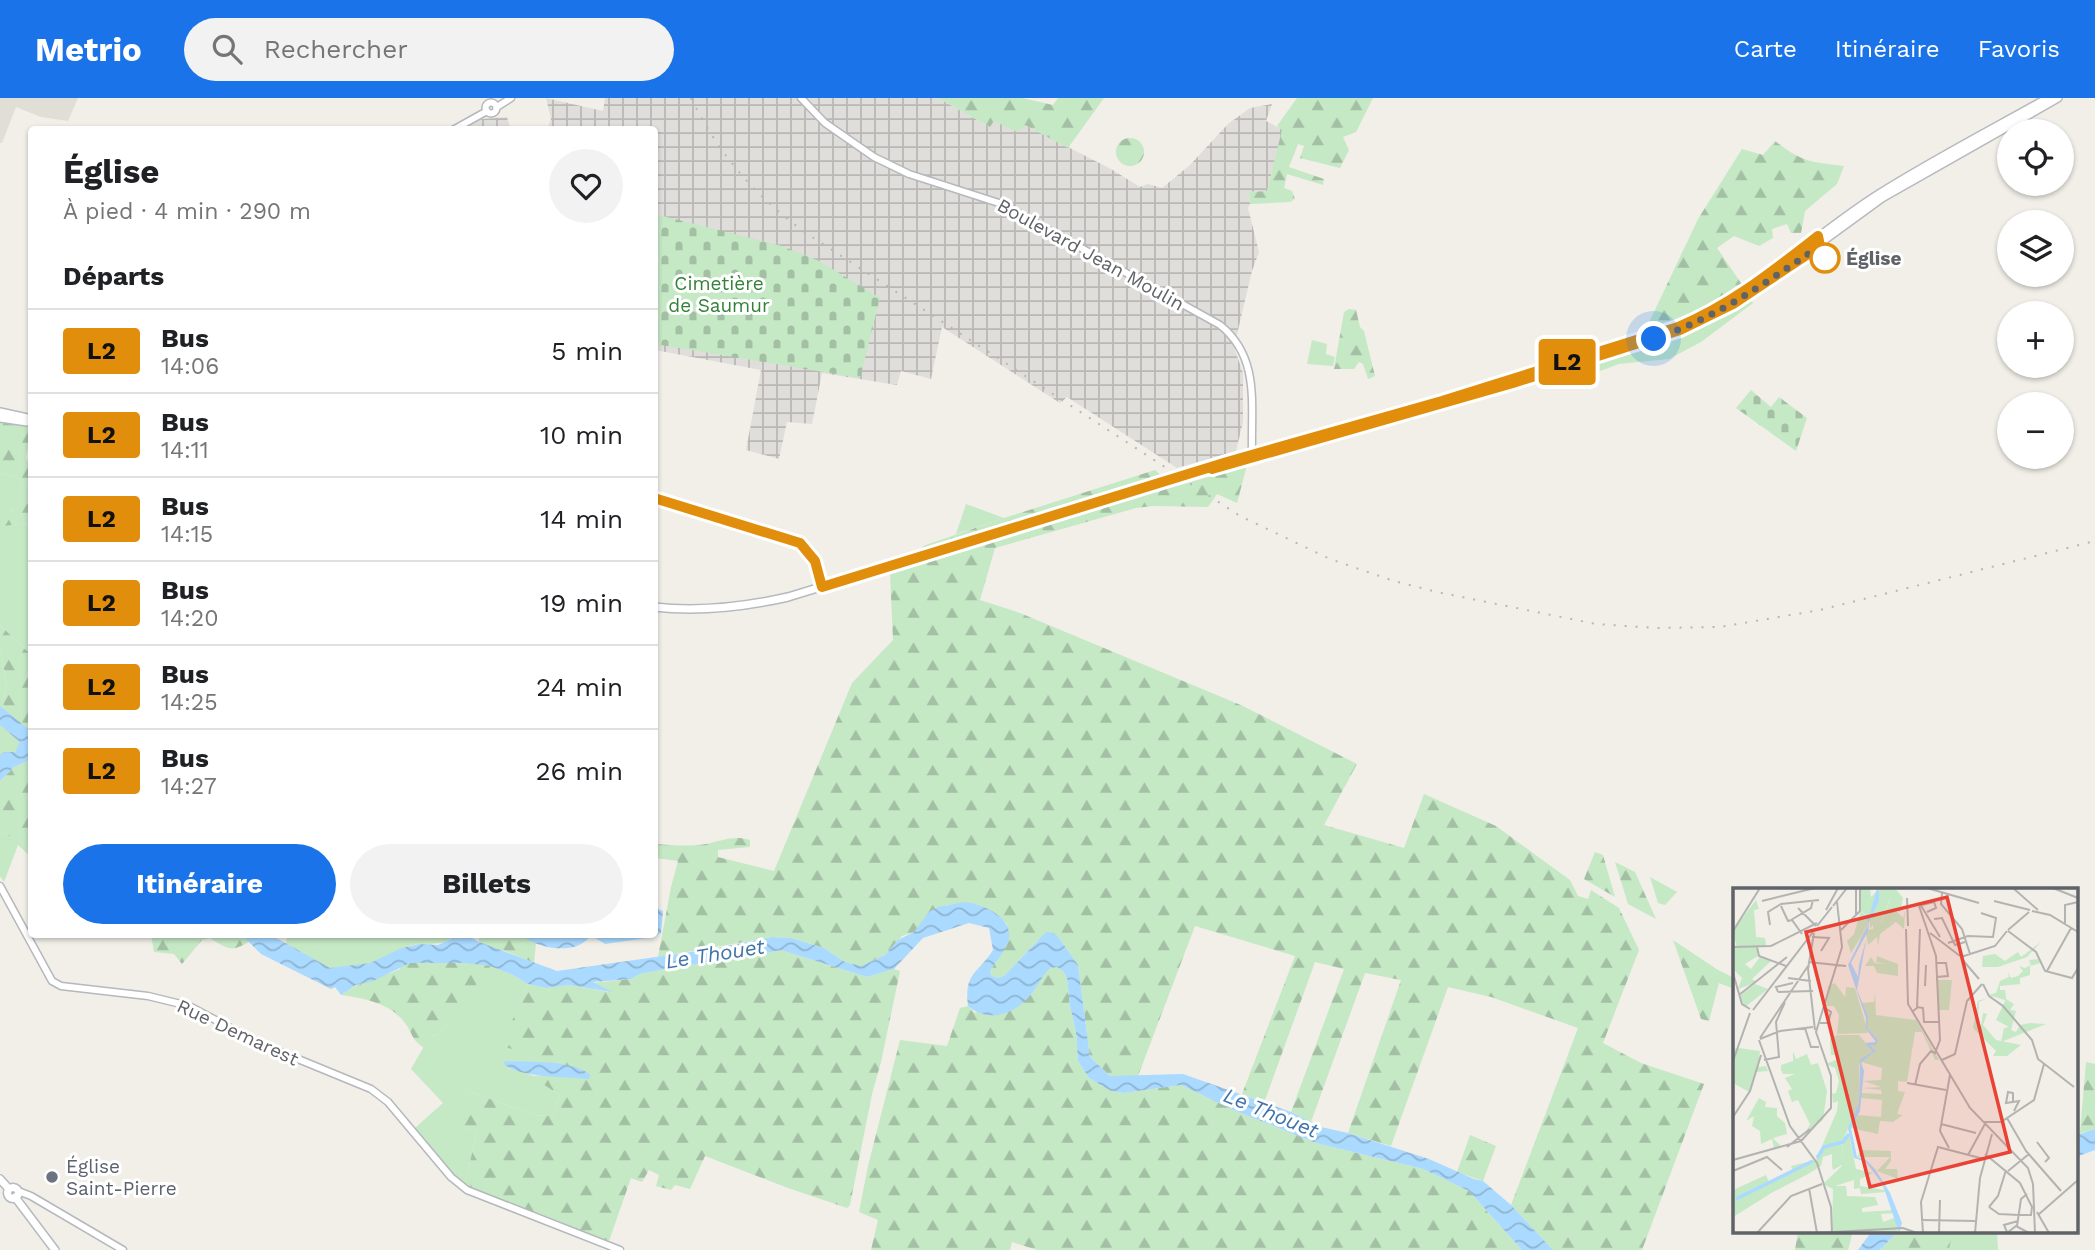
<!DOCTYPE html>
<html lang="fr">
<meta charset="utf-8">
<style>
:root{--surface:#fff;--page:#f2f2f2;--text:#202124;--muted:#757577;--line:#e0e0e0;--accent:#1a73e8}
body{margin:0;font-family:"Work Sans",sans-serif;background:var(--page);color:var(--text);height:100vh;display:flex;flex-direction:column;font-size:26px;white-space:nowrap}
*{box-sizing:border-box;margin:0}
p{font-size:23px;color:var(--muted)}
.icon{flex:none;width:38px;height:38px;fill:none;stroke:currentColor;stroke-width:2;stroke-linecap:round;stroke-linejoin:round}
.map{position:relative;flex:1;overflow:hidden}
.panel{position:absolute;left:28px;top:28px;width:630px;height:812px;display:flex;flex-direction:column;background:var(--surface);border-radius:7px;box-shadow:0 2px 5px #0004}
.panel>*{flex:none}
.badge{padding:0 14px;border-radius:5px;font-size:24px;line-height:46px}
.controls{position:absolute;left:1997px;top:21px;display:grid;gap:14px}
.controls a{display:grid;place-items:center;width:77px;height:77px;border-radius:50%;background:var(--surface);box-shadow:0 2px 5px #0004;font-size:35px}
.you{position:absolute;width:35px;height:35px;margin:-18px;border:5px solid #fff;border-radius:50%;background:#1a73e8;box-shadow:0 0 0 10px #1a73e833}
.map>.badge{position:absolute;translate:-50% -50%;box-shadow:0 0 0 4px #fff}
h2{padding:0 35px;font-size:26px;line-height:63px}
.round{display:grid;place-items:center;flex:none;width:74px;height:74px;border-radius:37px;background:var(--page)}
.head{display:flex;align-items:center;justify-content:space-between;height:119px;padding:0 35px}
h1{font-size:33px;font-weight:700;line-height:52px}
.action{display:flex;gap:14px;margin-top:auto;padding:14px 35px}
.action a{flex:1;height:80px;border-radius:42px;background:var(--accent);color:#fff;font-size:28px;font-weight:700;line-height:80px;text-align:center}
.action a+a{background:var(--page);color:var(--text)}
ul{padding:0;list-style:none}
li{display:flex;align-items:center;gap:21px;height:84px;padding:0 35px;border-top:2px solid var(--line)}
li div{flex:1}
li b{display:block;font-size:26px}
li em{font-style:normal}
li .badge{min-width:77px;font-weight:700;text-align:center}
header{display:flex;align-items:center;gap:42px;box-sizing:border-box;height:98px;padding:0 35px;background:var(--accent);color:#fff}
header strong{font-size:33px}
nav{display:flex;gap:38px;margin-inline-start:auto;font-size:24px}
.search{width:490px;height:63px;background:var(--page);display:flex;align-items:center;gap:18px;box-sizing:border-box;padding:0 24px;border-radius:38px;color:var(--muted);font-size:26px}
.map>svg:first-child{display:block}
</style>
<header>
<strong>Metrio</strong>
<div class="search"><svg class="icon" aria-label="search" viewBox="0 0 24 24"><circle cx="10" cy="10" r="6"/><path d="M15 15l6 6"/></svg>Rechercher</div>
<nav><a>Carte</a><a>Itinéraire</a><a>Favoris</a></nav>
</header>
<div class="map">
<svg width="2095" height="1152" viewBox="0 0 2095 1152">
<defs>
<pattern id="industrial-grid" width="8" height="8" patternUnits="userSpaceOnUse" patternTransform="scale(1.75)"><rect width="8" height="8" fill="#e0deda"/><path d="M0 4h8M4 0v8" fill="none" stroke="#b9b8b5"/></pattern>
<pattern id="forest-firs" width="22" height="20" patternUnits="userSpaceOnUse" patternTransform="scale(1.75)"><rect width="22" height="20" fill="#c5e8c5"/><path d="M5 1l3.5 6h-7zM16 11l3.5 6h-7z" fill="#a3c0a4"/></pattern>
<pattern id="cemetery-stones" width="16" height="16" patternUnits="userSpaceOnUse" patternTransform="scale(1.75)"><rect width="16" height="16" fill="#c5e8c5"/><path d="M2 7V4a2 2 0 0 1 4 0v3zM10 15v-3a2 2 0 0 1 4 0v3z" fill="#a3c0a4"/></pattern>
<pattern id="water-waves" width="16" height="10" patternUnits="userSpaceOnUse" patternTransform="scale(1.75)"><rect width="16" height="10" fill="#aadaff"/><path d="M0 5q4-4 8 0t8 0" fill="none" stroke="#8eb4d2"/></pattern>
</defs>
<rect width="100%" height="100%" fill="#f1efe8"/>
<path fill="url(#industrial-grid)" d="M546,0L603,13L605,0H938L990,29L994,23L1025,27L1111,71L1140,89L1148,86L1162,90L1190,67L1228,26L1250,10L1272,6L1266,23L1283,32L1267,93L1249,94L1250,106L1248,110L1259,154L1252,173L1234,249L1243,275V324L1236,353L1177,370L1067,299L1060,305L942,229L931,281L901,273L897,287L822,275L812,326L787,324L779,361L746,352L761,272L655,252L654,32H458L482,21L507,19L510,29H548L551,21Z"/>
<path fill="#e1ded6" d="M0,0H78L68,23L41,19L16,9L2,45H0Z"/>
<path fill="#c5e8c5" d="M1751,200L1753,205L1701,244L1669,261L1619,266L1576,282L1586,266L1672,241L1709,225Z
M1312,242L1327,246L1326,256L1335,259L1333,268L1307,266Z
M10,376L31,388V404L29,408L12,413L3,428L31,425V554L27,553L0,527V377Z
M966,406L1004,420L956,436Z
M0,547L6,582L3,611L28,626L32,624L31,634L29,633L15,654H4L0,657Z
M0,734L32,748L31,759L18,747L4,784L0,778Z
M384,836L394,839L399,836L454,837C445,848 433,845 419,846C406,847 396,855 384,860C369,866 346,873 330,870C322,869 313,861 305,858L317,840L328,837Z
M490,868L513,877L528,886L502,947L527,955L538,964L507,963L508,970L534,978L541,977L539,983L560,997L552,1018L534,1017L469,993L450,1027L477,1034L465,1085L454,1077L415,1030L443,1005L411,971L430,938L438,937Z
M1953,1133H1997L1998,1152H1949Z"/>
<path fill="url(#forest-firs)" d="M938,0H1022L1053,7L1058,0H1104L1068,50L1025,27L1017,34L994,23L990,29Z
M1297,0H1373L1356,34L1343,39L1349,52L1340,70L1300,60L1304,48L1298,46L1289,69L1324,81L1323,87L1287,76L1284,90L1292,93L1295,101L1290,104L1250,106L1249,94L1267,93L1282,32L1277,28Z
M1116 54a14 14 0 1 1 28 0a14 14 0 1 1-28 0Z
M1775,43C1802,64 1810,64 1844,68L1837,86L1805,113L1801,135H1791L1787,126L1772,131L1773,140L1759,148L1734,138L1717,150L1743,188L1706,211L1645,233L1698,121L1742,51L1763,57Z
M1349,211L1356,212L1360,229L1364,233L1375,278L1368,281L1363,266L1359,264L1354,271H1334L1344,214Z
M0,323L31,329V345L29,346L26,360L31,370V388L10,376L0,377Z
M1243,366L1246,371L1237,405L1217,396L1208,409L1153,408L1136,410L995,450L980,502L1020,515L1243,608L1357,666L1324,727L1404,750L1424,696L1496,728L1570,782L1578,798L1588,801L1591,792L1619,810L1639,852L1603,945L1641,965L1704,986L1642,1152H1553L1511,1107L1578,930L1491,899L1448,889L1391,1048L1348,1035L1401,882L1365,875L1311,1024L1291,1014L1344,871L1315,864L1264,1005L1242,996L1295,858L1195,828L1138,978H1110L1090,959L1078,867L1059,840H1040L1004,878L998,880L992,878L990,873L1007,847V826L998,817L976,806L946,807L914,834L902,838L885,857L861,868L845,864L824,850L791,840L772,839L658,859L671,789L678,763L655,760V746C671,747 689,749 706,746C722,743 733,737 750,742V749L718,752V759L774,773L852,585L893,542L890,475L918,464L923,448L1004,420L1155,372L1163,379L987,433L990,441L1208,379Z
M31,404V425L3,428L1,419Z
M0,527L27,553L31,554L32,624L22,627L3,611L6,582L0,547Z
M31,653V748L0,734V683L14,669L29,662Z
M1595,754L1603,757L1615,799L1584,781Z
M1615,764L1635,774L1656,821L1628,806Z
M1650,779L1677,794L1665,807L1658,805Z
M151,837H242L250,843C232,855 227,851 210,840L202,842L182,866L174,856L154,854Z
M287,837H328L317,841L305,858L286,847Z
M479,837H521L536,845L534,865L503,852L438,937L430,938L424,950C410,940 414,937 405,925C391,905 362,900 341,897C358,884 380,880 400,871L402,867L479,844Z
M1673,842L1718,872L1734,880V891L1719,885L1709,923L1701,921Z
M781,852L867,879L894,871L900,873L881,964L872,996L850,1107L847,1110L788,1090L705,1058L690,1091L675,1087L671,1092L656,1088L659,1077L649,1072L642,1084L631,1080L609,1143L481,1096L465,1085L477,1034L449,1027L469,993L534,1017L552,1018L560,997L538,983L541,977L570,979L587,974L567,968L538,964L527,955L501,948L528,886L546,890L568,887L609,894L592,885L631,881L640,876L686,867L723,864Z
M1050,869H1057L1063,873L1067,880L1070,908L1076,934L1078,963L1089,980L1111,993L1123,995L1181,987L1238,1014L1316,1045L1423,1071L1469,1093L1522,1152H1037L1012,1144L1010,1152H871L878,1122L859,1114L868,1068L900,942L947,948L960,910L968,908L975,915L1041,879Z
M2086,964L2095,966V1031L2080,1035Z
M1470,1037L1496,1048L1483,1083L1457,1074Z
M1798,1133H1853L1848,1152H1795Z
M1898,1133H1953L1949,1152H1880Z"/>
<path fill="url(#cemetery-stones)" d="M655,116L782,148L819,163L880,200L860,280L655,246Z
M1751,292L1771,309L1779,299L1807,320L1796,353L1736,310Z"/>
<path fill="url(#water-waves)" d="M0,608L32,634L31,653L29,662L14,669L0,683V657L4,654H15L20,644L0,627Z
M965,804C983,806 1016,820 1008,844C1004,854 996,864 990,873L992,878L998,880L1004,878L1046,834L1054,835L1059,840L1078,867L1090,959L1110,978L1183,976L1291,1014L1321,1029L1348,1035L1429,1061L1474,1081L1483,1083L1511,1107L1553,1152H1522L1469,1093L1423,1071L1316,1045L1238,1014L1181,987L1123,995L1111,993L1089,980L1078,963L1076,934L1070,908L1067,880L1063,873L1057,869L1050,870C1041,879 1036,891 1027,901C1010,918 987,924 968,908C964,874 978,876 993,852L989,830L969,825L923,840L894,871L867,879L781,852L723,864L686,867L640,876L631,881L593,884L612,894L568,887L546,890L528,886L513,877L490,868L465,865H410L373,883L356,887L341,897L335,889L331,891L261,856L242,837H271L330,870L370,865L402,850L419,846L438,847L451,841L454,836L467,837L479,844L557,873L712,851L772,839L791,840L824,850L845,864L861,868L885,857L898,842L914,834L929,814L938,809Z
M655,809L663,813L661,835L654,839L605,846L592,838C587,841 583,846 577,848C560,854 534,848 521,837L654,836Z
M506,963C527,964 575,962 590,977L589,981C568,979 516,980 503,965Z
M2095,1031V1052L2076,1059V1037Z
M1872,1133H1898L1880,1152H1858Z"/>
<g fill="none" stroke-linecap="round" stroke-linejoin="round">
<defs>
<path id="tertiary" d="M801,0L825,25L874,59L909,76L1002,106L1220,227C1260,259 1251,306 1252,352L1254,360
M485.5 10a5.5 5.5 0 1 1 11 0a5.5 5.5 0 1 1-11 0Z
M497,9L511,0
M453,32L487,13
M0,788L52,883L61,888L148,898L189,908L259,945L371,991L388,1004L451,1079L467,1092L620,1152
M18,1093L31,1098L123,1152"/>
<path id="secondary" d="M1748,191C1793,161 1833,125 1879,96C1933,62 1991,32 2048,0
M0,314L32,321
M0,320L27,324
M1191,377L1513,285L1654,241L1705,222L1757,191L1882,100L2058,0
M654,509C700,514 744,509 788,499L1164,384
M0,1081L9,1091
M7.5 1095a5.5 5.5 0 1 1 11 0a5.5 5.5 0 1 1-11 0Z
M15,1099L55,1152"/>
</defs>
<use href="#tertiary" stroke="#b5b8bc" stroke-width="9"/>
<use href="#secondary" stroke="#b6babf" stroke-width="10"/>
<use href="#tertiary" stroke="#fff" stroke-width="6"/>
<use href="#secondary" stroke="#fff" stroke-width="7"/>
<path stroke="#b6b7b8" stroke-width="2" stroke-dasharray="2 9" stroke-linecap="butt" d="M691,0C720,58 754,97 806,135L1240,418L1330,461L1394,483L1437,494L1596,526L1656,530L1720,529L1820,512L2095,443"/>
<defs>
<path id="secondary-bridge" d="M1164,384L1191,377"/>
</defs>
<use href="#secondary-bridge" stroke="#b6babf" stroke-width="10" stroke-linecap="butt"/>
<use href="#secondary-bridge" stroke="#fff" stroke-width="7"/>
</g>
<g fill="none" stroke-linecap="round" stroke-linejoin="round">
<defs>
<path id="line" d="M654,400L800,445L815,463L822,489L1227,364L1442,303L1678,229C1731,207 1773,173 1818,138L1822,157L1829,166L1814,152L1733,206L1680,232L1513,285L1212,371"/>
</defs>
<use href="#line" stroke="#fff" stroke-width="16"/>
<use href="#line" stroke="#e28e0d" stroke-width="10"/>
<path stroke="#5f6368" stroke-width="7" stroke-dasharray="0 12.6" d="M1654,241C1717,219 1759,189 1814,152L1825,160"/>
</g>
<circle fill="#fff" stroke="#e28e0d" stroke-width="3.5" cx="1825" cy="160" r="14"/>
<circle fill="#6b7280" stroke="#fff" stroke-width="2.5" cx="52" cy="1079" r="7"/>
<g text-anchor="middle" stroke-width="6" stroke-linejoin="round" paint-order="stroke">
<g font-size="19" fill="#5f6368" stroke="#fff">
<text transform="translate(1091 156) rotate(29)" y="7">Boulevard Jean Moulin</text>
<text transform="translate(238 934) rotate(25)" y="7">Rue Demarest</text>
</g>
<g font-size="19" font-weight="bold" fill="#5f6368" stroke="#fff" text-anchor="start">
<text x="1846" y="167">Église</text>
</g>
<g font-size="19" fill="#348238" stroke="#fff">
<text x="719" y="192">Cimetière<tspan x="719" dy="22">de Saumur</tspan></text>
</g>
<g font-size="19" fill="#5b616d" stroke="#fff" text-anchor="start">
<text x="66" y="1075">Église<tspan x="66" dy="22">Saint-Pierre</tspan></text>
</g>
<g font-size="21" font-style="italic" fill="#4174aa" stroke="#fff">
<text transform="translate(715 856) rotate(-9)" y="7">Le Thouet</text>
<text transform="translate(1271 1015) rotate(22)" y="7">Le Thouet</text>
</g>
</g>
<g transform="translate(1733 790)">
<rect width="345" height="345" fill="#f1efe8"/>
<path d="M127,0H137L138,9L147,0H162L170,10L167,24L162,22L170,30L172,23L171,41L163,34L148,36L158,9L137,41V32L128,22ZM28,5L23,12L26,21L21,22L23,49L32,50L33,58H23L25,68L12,76L18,81L27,69L38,73L19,91L24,94L5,101L9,90L0,81V60H4L0,43ZM144,68L165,76V88L144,85L141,78H132L138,69L142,75L153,76L143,74ZM273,111L281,116L277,122L283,123L278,142L283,144L287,137L297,135L313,136L268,154L271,140L276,139L263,132ZM116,246L123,281L140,285L123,290L110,284L109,277L100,282L99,277L110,269L109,254ZM69,278L75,286L40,304L36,296Z" fill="#c5e8c5"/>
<path d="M158,8L148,35L163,34L147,46L145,58L144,49L135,57L133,45L125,55L132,42L140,41L139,28L147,25V17L151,19ZM128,22L136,35L118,65L114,53L121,46ZM308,54L294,69L265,79H249L250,68L262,66L272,73L285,64L288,69ZM306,71L307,75L297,78V87L287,90V96L267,98V102H272L274,118L272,112L255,107L263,105L267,93L276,89L275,84L278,90L285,88L290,83L286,78L292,80L298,77L296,72ZM102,95L112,109L113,99L122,100L133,137L135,128L129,115L141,114L142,103L143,127L183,132L206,172H202L189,144H182L174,194L165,193V203L172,204L164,226L170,227L160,234L147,233L145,246L118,240L125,227L148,229L149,212L128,210V205L149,206L148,202L129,200L148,199L130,193L148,192L149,180L128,174L143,163L137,157L145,152L133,139L135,145L104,146L106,127L101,118H93L95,98ZM22,96L35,101L12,119L7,108ZM255,110L246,114L245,137L248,138L250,125L254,126L250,137L263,152L288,157L274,168H260L263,163L240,140L245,113ZM104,147H126L140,164L126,176V215L109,255L110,269L99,277V266L90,269L88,278L75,286L68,279L60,283L58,278L83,272L104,223L105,213L100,215L99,206L103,205L106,193L102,180L93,176L105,171V167H98L97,151ZM5,160L27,163L25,179L33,178L35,183L23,184L16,204L0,195V161ZM60,163L63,171L74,166L78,177L85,175L94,203L90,232L73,244L77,236L65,212L59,214L55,203L59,201L52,190L62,186H50L48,182V177L60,173ZM26,210L33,214L32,219L44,220V228L52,235L54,246L40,250L48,258L41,260L39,251L28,256L27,243L19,238L21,228L13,233ZM128,262L158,263V273L152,281H164L165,291L144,283L157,269H124ZM110,277V284H123V290L140,285L127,291V298L151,302L145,290L153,304L128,306L127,300L121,301V292L102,298H113L114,308L142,309L145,317L129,320V324L162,322L163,325L148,326L150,334L164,329V345L99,343L100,301L90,296ZM33,287L40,304L0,329V302Z" fill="#c5e8c5"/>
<path d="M204,92H219L216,122H206Z" fill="#c5e8c5"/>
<path d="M144,0L146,4V13L137,31L124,102L135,128L134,140L145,152L143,157H137L143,163L128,174L131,183L127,223L118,240L124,269L133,272L142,281L157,305L169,335L166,345L150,297L133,274L121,270L115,240L126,215L127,171L140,164L132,155L143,154L133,141V130L115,77L136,35L129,25L136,30ZM136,41L126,77L125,89L118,75Z" fill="#aadaff" fill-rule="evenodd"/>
<path fill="none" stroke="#aadaff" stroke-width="3.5" d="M84,270L91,259L110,254L116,246M3,311L80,273"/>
<path fill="none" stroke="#b3b3b1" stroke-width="2" d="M194,0L246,15M280,0L305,22M320,0L345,10M209,5L208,16L229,41L237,66M174,10L175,38M29,13L82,0M261,13L297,22M187,16L207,49M189,17L201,14L203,20L194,24M48,18L55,33L59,32L69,46M100,18L114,0M65,20L83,38M93,22L105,0M299,23L317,27L345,44M123,26V0M201,31L209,30L222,57L232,54M58,32L78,20L80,12M332,36V17L345,14M37,37L35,24L48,16L86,12M84,38L99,19M173,41L175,116L237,220L295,280L300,296L302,345M108,42L127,23V0M275,42L296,24M0,43L27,0M275,43L303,64L312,83L339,90L345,80M81,45L75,81L82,142M197,45L227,68M79,49L96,50L88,63M215,55L235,48L260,49L263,30L248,25M0,59L38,58L84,35M24,59L26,68L53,78M228,69L262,58L274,43M228,70L246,91M75,74L113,78M314,83L338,40M0,85L9,116L17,121M203,89L215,88L213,75H203M55,90L78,93M250,96L256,108L270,118L299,152L305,171L341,199M192,98L193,77M45,104L80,103M45,104L43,99L60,95M6,107L54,69M184,119L190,120L191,134H206M20,122L80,44M180,123L184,120L187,41M87,135H95L98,124L92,120M72,140L78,159H86M27,150L75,78M27,151L47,143L80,139M26,152L57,238L84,275L98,319L99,345M31,172L46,169L43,134L52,114M209,172L222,166L234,113L249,96M0,173L17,125M174,195L213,202M182,197L187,176L198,163L202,165L207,152L203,68L186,18M280,213V205L275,204L273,215L286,213L281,223M0,229L17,203L28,167M274,230L293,263L328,303M250,234H268L301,212L311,176M208,236L243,245M304,254L316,270L312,274M54,259L77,241M216,260L207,243L217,187M252,266L287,295L299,319L298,327H286L266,326L256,319M235,267L253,234M0,272L68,253L98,220V188L83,144L109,59L104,14M0,283L34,269L49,282M275,283L296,266M76,300L84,345M256,319L265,308L273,282M304,324L316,345M305,327L345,292M188,332L243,333M284,338L288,311L294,306M274,344L271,337L285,333M24,345L58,308L89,296M84,345L170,340L184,345M190,345L188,314L205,259L251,271M206,345L207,312M242,345L247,290L259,246M274,345L283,338L296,345"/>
<path fill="#ea4335" fill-opacity="0.15" stroke="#ea4335" stroke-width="3.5" d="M214,9L277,264L137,299L73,44Z"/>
<rect width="345" height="345" fill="none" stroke="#5f6368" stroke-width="3.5"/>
</g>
</svg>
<div class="controls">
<a><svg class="icon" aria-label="locate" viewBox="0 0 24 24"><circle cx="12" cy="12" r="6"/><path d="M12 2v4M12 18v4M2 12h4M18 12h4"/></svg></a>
<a><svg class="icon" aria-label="layers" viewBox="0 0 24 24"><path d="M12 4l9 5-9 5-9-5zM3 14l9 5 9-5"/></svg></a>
<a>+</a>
<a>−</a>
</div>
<div class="you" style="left:1654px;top:241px"></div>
<b class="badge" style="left:1567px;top:264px;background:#e28e0d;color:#111">L2</b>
<section class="panel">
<div class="head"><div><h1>Église</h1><p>À pied · 4 min · 290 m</p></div><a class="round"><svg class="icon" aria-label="heart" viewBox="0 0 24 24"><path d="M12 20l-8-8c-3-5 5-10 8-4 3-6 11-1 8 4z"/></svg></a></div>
<h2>Départs</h2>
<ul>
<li><span class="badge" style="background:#e28e0d;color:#111">L2</span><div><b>Bus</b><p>14:06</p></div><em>5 min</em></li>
<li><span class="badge" style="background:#e28e0d;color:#111">L2</span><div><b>Bus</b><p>14:11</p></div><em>10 min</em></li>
<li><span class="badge" style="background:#e28e0d;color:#111">L2</span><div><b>Bus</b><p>14:15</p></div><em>14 min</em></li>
<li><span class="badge" style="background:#e28e0d;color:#111">L2</span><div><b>Bus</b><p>14:20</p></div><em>19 min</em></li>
<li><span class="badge" style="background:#e28e0d;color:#111">L2</span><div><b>Bus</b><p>14:25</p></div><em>24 min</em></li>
<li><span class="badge" style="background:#e28e0d;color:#111">L2</span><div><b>Bus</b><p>14:27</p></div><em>26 min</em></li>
</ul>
<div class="action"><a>Itinéraire</a><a>Billets</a></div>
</section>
</div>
